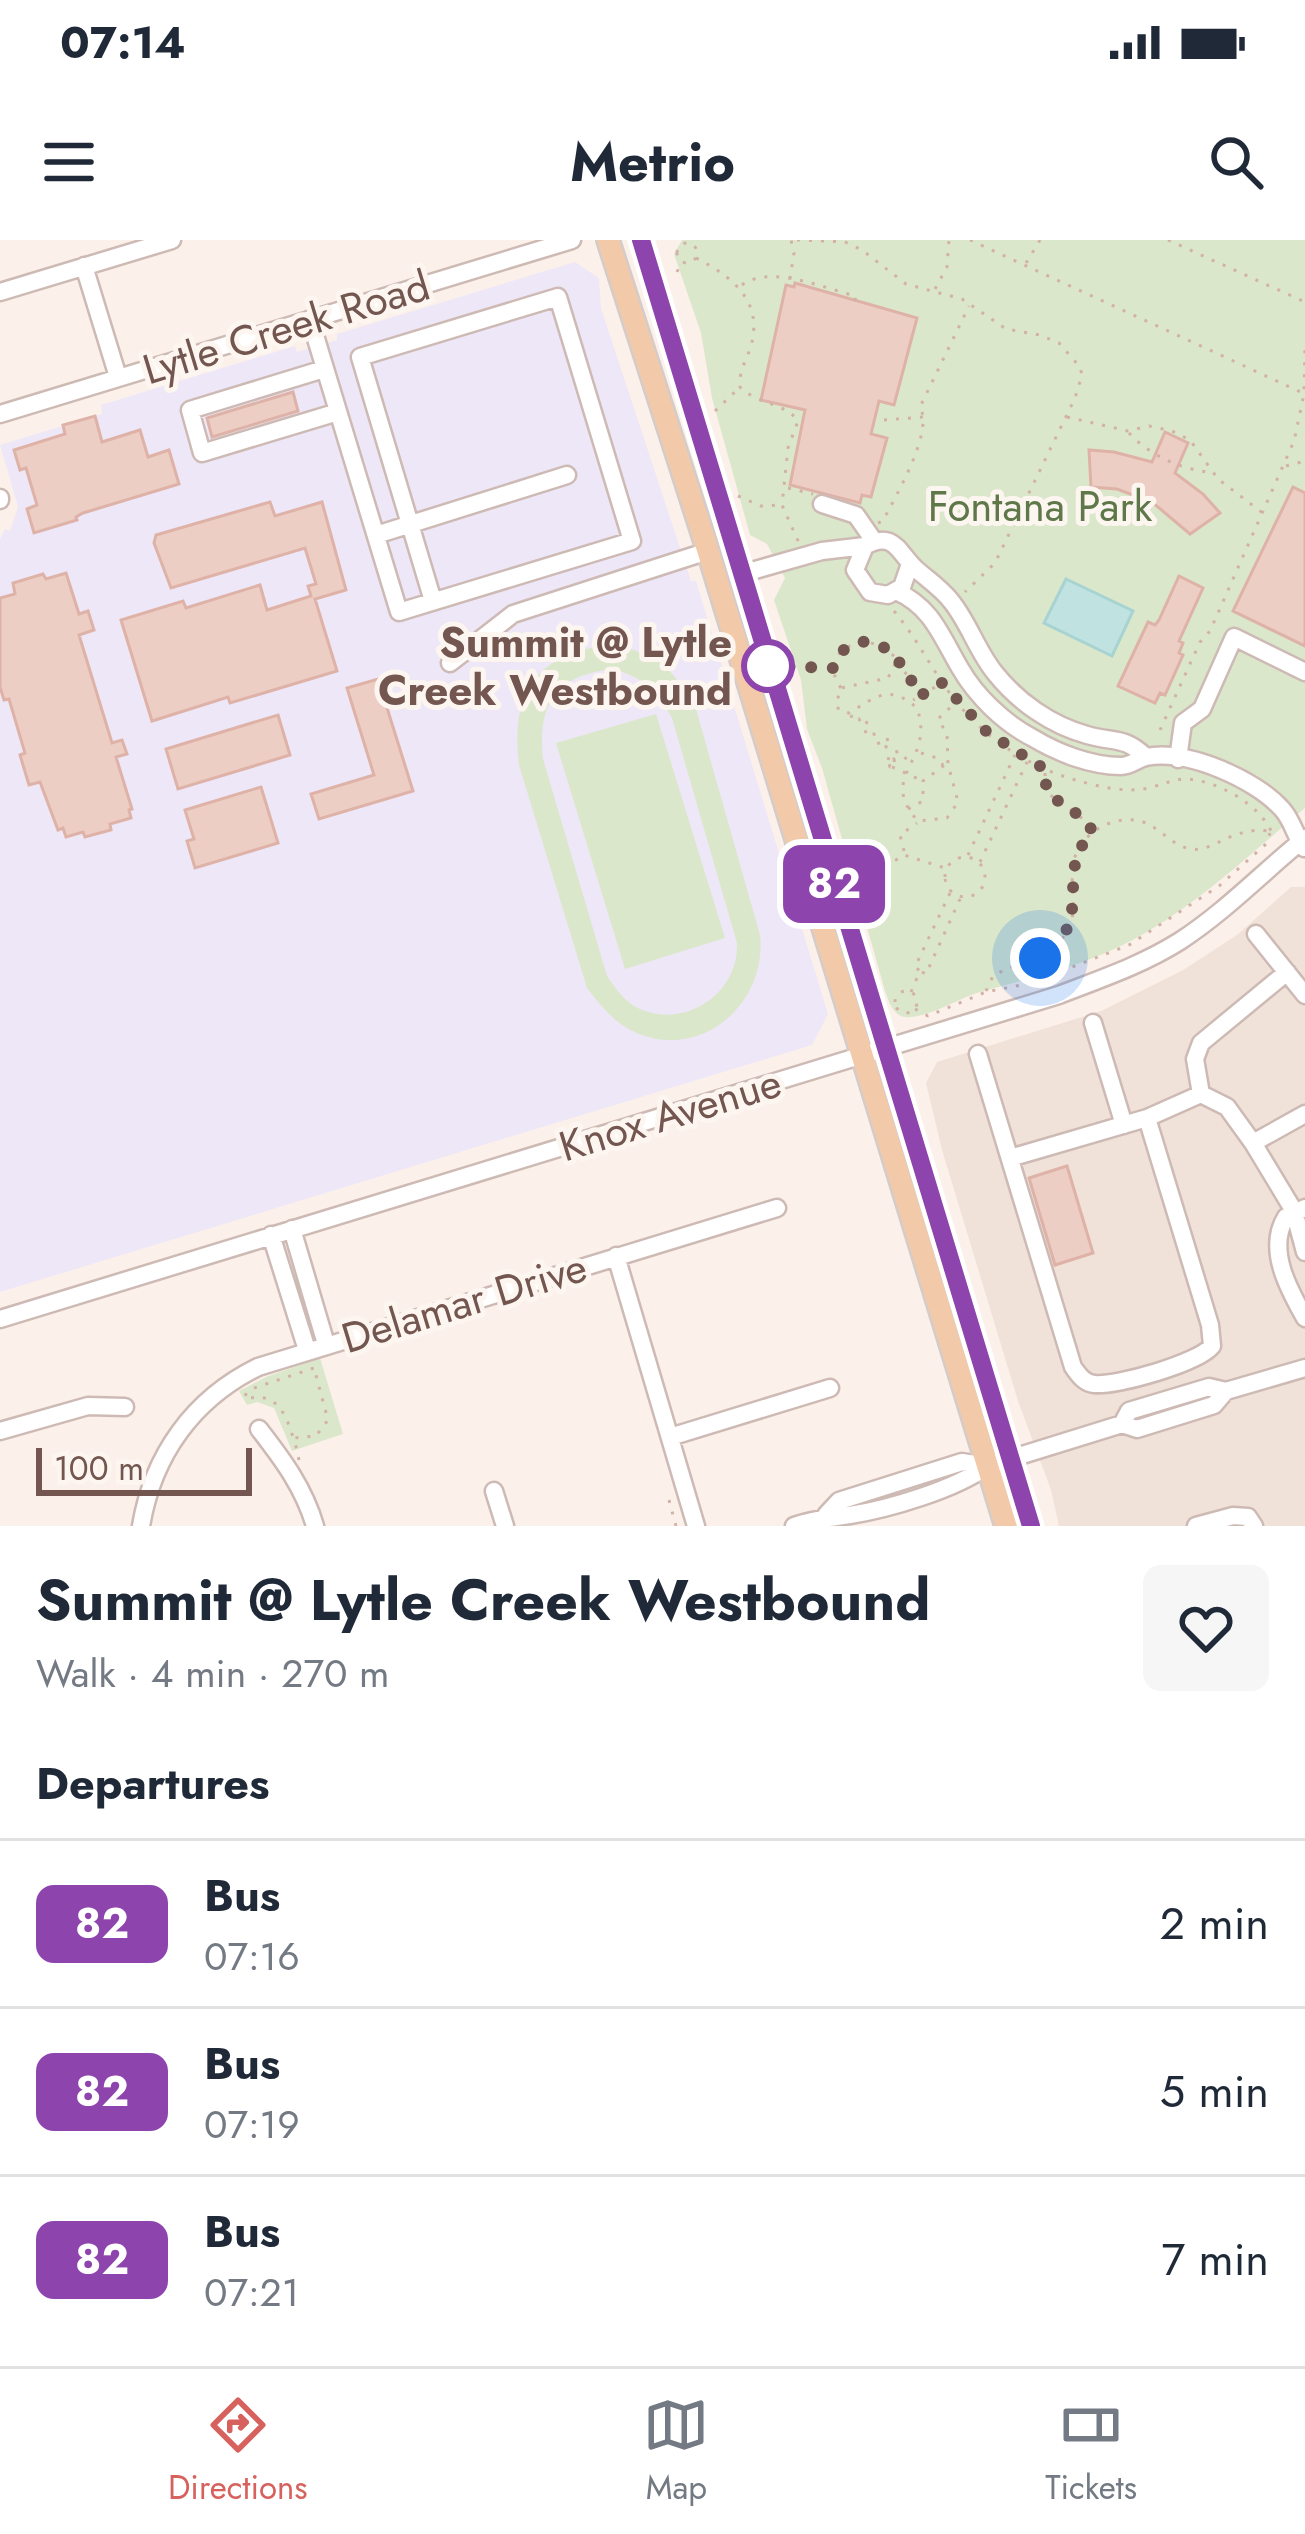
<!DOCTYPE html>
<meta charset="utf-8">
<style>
:root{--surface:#fff;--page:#f6f6f7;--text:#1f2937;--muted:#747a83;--line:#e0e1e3;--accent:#d7625d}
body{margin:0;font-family:Jost,sans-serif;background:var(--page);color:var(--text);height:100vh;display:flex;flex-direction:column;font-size:45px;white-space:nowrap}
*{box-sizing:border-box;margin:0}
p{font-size:39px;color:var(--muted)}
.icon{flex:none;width:66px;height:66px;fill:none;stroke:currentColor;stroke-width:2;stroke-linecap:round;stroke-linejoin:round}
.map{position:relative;height:1286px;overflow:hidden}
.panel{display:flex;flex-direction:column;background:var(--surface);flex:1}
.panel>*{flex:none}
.badge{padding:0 24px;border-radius:18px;font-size:42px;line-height:78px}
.scale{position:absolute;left:36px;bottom:30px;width:216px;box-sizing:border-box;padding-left:12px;border:6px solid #735650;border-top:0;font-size:33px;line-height:42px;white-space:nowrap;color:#735650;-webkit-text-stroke:9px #fdf6f0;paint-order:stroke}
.you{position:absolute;width:60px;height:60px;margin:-30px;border:9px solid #fff;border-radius:50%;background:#1a73e8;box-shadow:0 0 0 18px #1a73e833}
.map>.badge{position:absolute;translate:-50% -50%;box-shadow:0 0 0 6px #fff}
h2{padding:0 36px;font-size:45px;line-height:108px}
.round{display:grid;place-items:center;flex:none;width:126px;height:126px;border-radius:18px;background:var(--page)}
.headline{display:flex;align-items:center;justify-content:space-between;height:204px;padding:0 36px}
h1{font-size:57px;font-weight:700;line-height:90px}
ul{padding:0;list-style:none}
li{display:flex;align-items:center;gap:36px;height:168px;padding:0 36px;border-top:3px solid var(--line)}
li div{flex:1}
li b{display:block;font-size:45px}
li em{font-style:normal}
li .badge{min-width:132px;font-weight:700;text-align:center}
.status{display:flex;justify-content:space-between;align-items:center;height:84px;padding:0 60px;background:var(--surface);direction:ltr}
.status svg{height:33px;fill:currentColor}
header{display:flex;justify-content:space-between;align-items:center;height:156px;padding:0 36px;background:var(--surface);font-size:54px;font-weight:700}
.dock{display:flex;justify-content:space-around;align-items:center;height:168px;border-top:3px solid var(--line);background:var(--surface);font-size:33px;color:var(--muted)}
.dock a{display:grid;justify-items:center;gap:6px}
.dock .on{color:var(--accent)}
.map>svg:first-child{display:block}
</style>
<div class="status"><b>07:14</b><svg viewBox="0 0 49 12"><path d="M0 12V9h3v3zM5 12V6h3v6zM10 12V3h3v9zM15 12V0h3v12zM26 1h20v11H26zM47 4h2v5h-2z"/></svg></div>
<header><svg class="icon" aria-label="menu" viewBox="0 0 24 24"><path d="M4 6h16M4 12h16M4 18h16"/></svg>Metrio<svg class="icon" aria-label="search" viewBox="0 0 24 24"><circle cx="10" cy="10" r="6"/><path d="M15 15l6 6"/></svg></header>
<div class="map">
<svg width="1305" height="1286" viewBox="0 0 1305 1286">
<rect width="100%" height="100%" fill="#fbf1ea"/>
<path fill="#f1e2d9" d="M1291,647H1305V1286H1059L1051,1250L1018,1161L942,910L926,843L937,822L1101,771L1183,730L1237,695Z"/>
<path fill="#eee7f7" d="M575,22L599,38L601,68L691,341H696L828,774L812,805L0,1052V299L5,289L10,291L18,267L0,205L102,174L101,165L295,106L297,112L337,100V94Z"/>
<path fill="#dbe7ca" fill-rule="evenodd" d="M682,0H1305V568C1244,619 1184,678 1110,711C1068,730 1022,740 977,753C960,758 915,785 899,775C891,770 888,759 885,751L822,528L807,489L801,440L774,360L785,338L767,304L750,295L712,158L701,93L674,14Z
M615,404C660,417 673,428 696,469L760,695C768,767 694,827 627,788C610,778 599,763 587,748L519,525C510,449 539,412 615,404ZM613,429C644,438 657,450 672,478L737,703C739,752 688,788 642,770C626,764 616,749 607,736L543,519C537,464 556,435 613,429Z
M656,474L725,698L625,729L556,503Z
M320,1118L343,1194L292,1211L274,1168L257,1162L247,1165L239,1151L266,1137Z"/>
<path fill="#c0e3e1" stroke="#a7d3d2" stroke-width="3" d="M1066,339L1133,371L1112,416L1044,383Z"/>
<path fill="#edcec5" stroke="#deb2a7" stroke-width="3" d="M795,43L917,78L894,165L879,161L871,194L887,198L871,257L862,255L860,263L790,245L805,170L761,160L786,45L794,47Z
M293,152L298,171L212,197L207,178Z
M95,176L102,202L140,190L148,217L169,210L179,244L83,273L76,277L77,280L34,293L27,269L37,265L26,228L20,230L14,210L65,194L63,185Z
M1165,192L1188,203L1175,233L1203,254L1220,273L1190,294L1152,262L1117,249L1091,247L1089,210L1114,212L1152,222Z
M1293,247L1305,253V406L1233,371Z
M270,262L275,276L322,262L346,350L315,359L337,431L230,463L228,457L152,481L121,380L183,361L186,368L260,345L267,370L311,356L308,346L316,344L305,308L171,348L154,303L156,295Z
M66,333L79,374L88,371L94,390L79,395L112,503L122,500L127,514L116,517L132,569L129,570L131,578L110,584L111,590L85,597L83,592L66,597L63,588L58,590L40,542L29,545L20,515L25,513L9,459L4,460L0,447V358L15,354L13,343L43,334L46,339Z
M1179,336L1203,348L1179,401L1183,403L1179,413L1183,415L1165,455L1160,453L1155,463L1118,446L1148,382L1155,385L1159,380Z
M378,439L413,551L319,579L311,554L374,535L347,448Z
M278,475L290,515L178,549L166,509Z
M261,547L278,603L195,628L187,601L194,599L185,570Z
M1067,926L1093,1013L1055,1025L1029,938Z"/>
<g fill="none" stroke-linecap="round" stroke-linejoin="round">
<defs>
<path id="minor" d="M84,26L118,137
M0,52L172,0
M310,79L399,372L632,301L558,57L360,117L433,361
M324,129L190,170L202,213L338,172
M0,174L572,0
M0,258V260
M822,264L856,275L874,301
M376,295L567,235
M910,324L902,347L888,355L870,352L855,330L865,306C895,290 898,313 916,329C927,339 941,348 951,361C969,383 977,411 995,433C1018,462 1051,485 1087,495C1115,503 1124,496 1146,517
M741,334L822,311L865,306
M896,351C932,367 941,396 960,428C976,456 1004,483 1033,498C1058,513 1091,526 1121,526C1131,526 1137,519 1146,517C1187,509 1255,539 1282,569C1293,581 1295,596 1304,608
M450,423L513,374L708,311
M1178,519L1183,483L1202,469L1234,397L1305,432
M1256,694L1305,755
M1287,732L1201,803L1195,819L1201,854L1227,867L1253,903L1294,971L1305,1012
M1093,783L1124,885
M978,814L1073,1127C1079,1135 1084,1143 1094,1144C1118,1146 1198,1123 1212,1106L1210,1085L1147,878
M1253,903L1305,874
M1010,918L1147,878L1201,854
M1305,968L1286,977C1266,1009 1289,1050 1305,1078
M292,989L326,1104
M271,995L307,1110
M616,1016L696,1286
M0,1079L1059,755C1100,739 1142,725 1180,701C1226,671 1263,632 1305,598
M1122,1184L1129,1171L1209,1147L1226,1151L1305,1128
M259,1189C283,1220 304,1248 315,1286
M0,1191L88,1166L125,1167
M670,1197L830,1148
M494,1251L505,1286
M826,1275L839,1261L962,1222L987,1226
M141,1286C153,1215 193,1159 258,1127L777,968
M794,1286C814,1279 830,1278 850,1275C889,1269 956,1249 987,1226L1122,1184L1137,1189L1214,1165L1226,1151
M1196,1286L1233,1276L1248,1277L1254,1286"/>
<path id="major" d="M608,0L708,311L1006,1286
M641,0L1031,1286"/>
</defs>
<use href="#minor" stroke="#cebab4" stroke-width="21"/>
<use href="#major" stroke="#d5ccca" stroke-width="26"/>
<path stroke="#d2b1a7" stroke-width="3" stroke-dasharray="3 9" stroke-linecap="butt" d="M797,0L845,2L862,10L906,44L962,59L1006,89L1040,95L1059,103L1080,127L1082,135L1075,158L995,323L965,352
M970,0L1303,153
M1168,0L1305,62
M677 13a10 10 0 1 1 20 0a10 10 0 1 1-20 0Z
M696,18C733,37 765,62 750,109C745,123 739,131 740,147C758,165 786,163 798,181L788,208L782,265L799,303
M1026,23L1040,0
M677,32L681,23
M790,39L794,13L791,0
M742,45C771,24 822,48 856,56L855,60L862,62
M935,49L947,27L949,0
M715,171L739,148
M1067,177L1128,191L1149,186L1172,191L1190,200L1218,239L1264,274
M884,180L924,177
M1129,193C1148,214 1181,230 1210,232
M1286,226L1305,221
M788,248L813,254
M738,256L761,266L780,265
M878,283L883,281C896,255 934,192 920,167L969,66
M894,371C918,400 929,425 951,455C981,496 1029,528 1079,541C1101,547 1129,554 1152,547C1164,544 1174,539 1187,539C1217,541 1258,563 1271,591
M898,422L921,456L913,460
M841,448C814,411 870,383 897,420L888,438L841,448L836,464L839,470L849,473C876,457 889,443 917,468C936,522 876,535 918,581L947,578L958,562L948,524L947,494L938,479L955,463
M922,455L940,444
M851,475L853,481L859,479L862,484
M868,482L863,484L867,496L874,494L877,504L884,501L889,515
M1160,490L1200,402L1210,391L1294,201L1304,154L1305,109
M886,500L897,496
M921,513L937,518L943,525
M894,519L895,526L890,527L888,520Z
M888,520L890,514L899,511L910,523
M892,527L921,540
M1045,533L1046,550C1060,567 1080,571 1092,590
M908,569L923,561V541L946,524
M904,611L900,595L917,583
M968,615L1015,515
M945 637a20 20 0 1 1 40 0a20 20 0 1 1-40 0Z
M980,622L1027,522
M851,633L873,634L904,615L945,628
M922,732L926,734L960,659
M986,751L993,736C1017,721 1047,721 1064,696C1081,672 1069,651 1073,625C1077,597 1107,577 1134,580C1157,582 1169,605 1190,609C1214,613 1231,586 1269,591
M895 762a11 11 0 1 1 22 0a11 11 0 1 1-22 0Z
M911,752L920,731L915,727L950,653
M915,769L928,776L986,752L1031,743L1129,705L1219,646L1266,604L1270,593
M254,1148L314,1128
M246,1153L245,1159C276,1151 285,1172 293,1197
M299,1220L294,1198L316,1196L328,1180L314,1128
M669,1260L676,1286"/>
<use href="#minor" stroke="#fff" stroke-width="16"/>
<use href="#major" stroke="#f2caaa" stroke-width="21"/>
</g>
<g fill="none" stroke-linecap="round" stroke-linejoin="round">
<defs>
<path id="line" d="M641,0L1031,1286"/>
</defs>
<use href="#line" stroke="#fff" stroke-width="27"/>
<use href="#line" stroke="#8e44ad" stroke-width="18"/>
<path stroke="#735650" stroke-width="12" stroke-dasharray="0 21.6" d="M768,426L833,428C836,418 840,411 850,406C885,388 906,431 920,456L942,443L987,492L1046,530V550C1061,567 1081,571 1093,592C1051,632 1099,680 1040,718"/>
</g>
<circle fill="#fff" stroke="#8e44ad" stroke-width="6" cx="768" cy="426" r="24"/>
<g text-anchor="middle" stroke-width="10" stroke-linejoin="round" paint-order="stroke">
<g font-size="42" fill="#735650" stroke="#fdf6f0">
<text transform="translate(286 87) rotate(-17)" y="15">Lytle Creek Road</text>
<text transform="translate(670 874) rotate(-17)" y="15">Knox Avenue</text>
<text transform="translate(464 1062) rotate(-17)" y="15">Delamar Drive</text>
</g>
<g font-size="42" fill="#5e7849" stroke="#fdf6f0">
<text x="1040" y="281">Fontana Park</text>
</g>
<g font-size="42" font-weight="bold" fill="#735650" stroke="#fdf6f0" text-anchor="end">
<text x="732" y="417">Summit @ Lytle<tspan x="732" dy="48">Creek Westbound</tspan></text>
</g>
</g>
</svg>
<div class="scale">100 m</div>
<div class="you" style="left:1040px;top:718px"></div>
<b class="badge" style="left:834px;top:644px;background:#8e44ad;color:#fff">82</b>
</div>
<section class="panel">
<div class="headline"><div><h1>Summit @ Lytle Creek Westbound</h1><p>Walk · 4 min · 270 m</p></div><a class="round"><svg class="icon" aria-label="heart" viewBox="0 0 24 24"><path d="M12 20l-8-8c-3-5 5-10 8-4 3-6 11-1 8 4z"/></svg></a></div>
<h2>Departures</h2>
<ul>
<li><span class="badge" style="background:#8e44ad;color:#fff">82</span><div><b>Bus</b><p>07:16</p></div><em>2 min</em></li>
<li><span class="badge" style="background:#8e44ad;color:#fff">82</span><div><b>Bus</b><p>07:19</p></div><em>5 min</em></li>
<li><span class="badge" style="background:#8e44ad;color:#fff">82</span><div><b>Bus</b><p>07:21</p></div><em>7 min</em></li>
</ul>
</section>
<nav class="dock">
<a class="on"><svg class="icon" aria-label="directions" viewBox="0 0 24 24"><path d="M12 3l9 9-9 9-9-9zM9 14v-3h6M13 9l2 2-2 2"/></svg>Directions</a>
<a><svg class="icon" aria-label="map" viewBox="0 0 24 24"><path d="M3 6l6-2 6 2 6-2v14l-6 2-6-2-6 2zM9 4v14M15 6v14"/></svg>Map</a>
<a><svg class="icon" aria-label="tickets" viewBox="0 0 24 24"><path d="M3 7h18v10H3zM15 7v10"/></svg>Tickets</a>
</nav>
